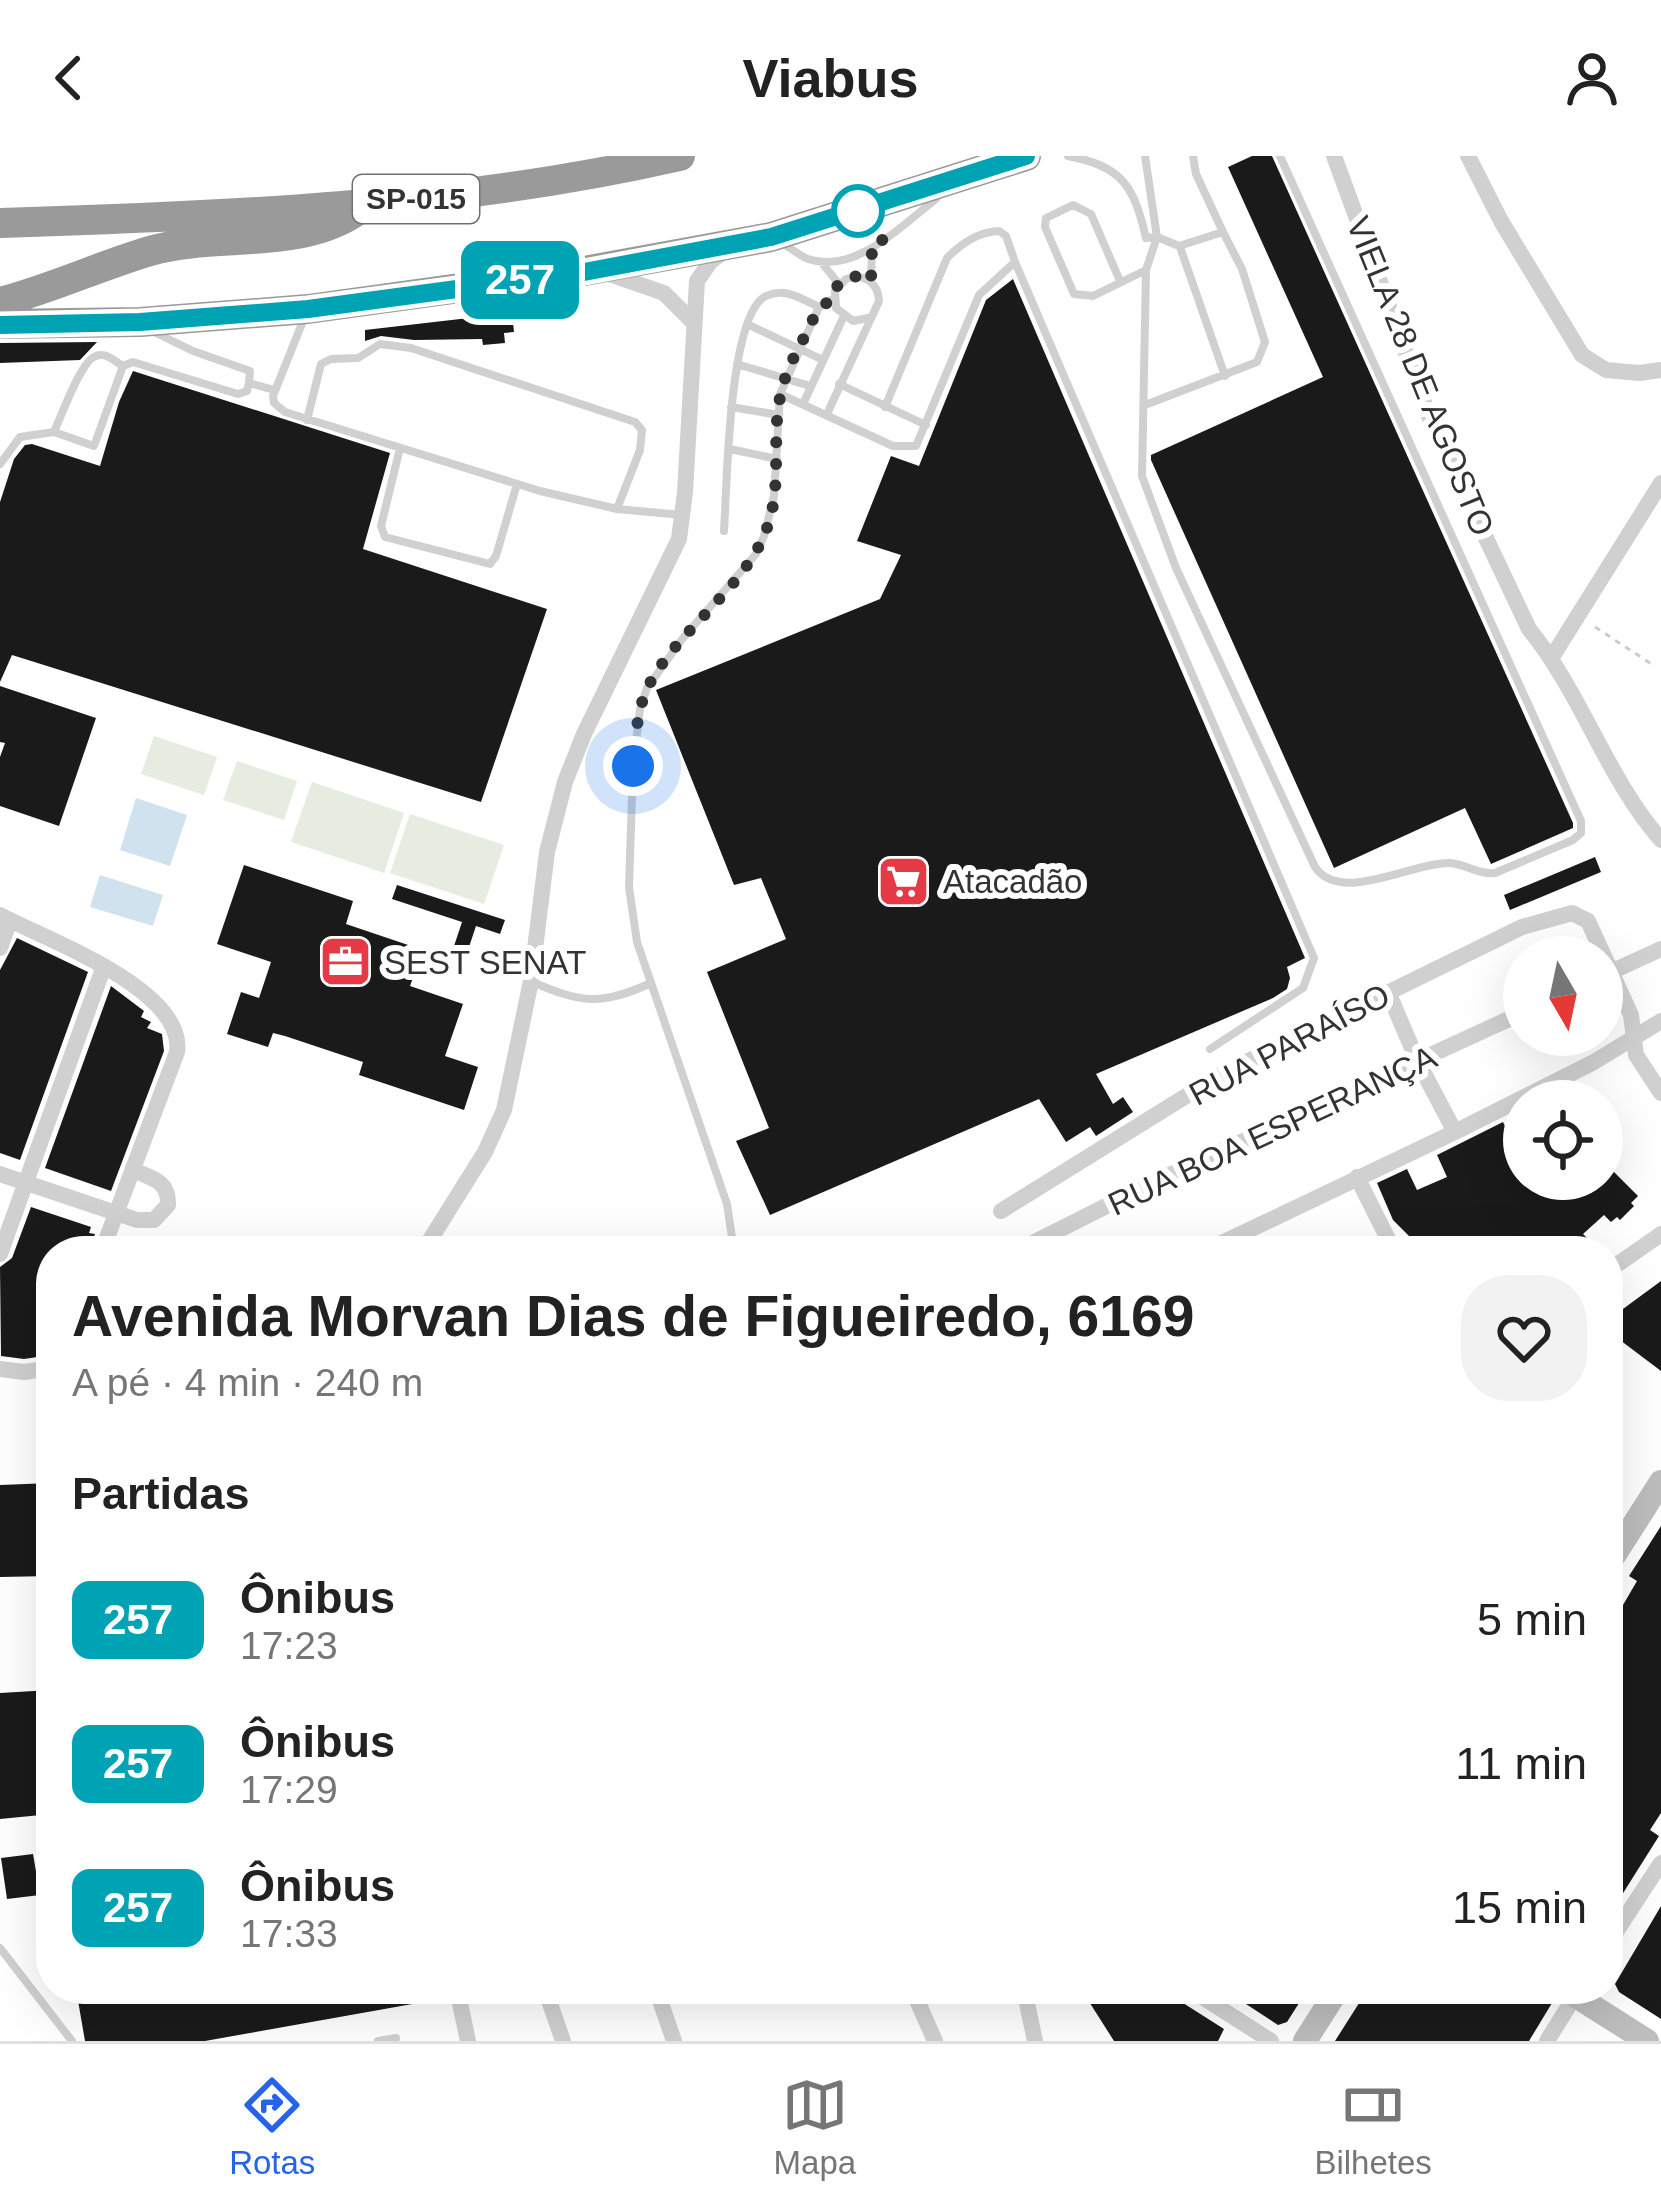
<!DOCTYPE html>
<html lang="pt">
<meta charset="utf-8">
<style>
:root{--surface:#fff;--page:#f2f2f2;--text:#222;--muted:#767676;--line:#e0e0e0;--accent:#2563eb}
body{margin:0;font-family:Arial,sans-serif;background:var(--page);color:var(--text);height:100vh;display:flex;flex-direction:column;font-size:45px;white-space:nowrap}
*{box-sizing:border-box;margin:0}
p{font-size:39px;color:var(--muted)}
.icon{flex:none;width:66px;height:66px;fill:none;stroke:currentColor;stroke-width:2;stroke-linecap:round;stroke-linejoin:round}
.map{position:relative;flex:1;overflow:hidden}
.sheet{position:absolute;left:36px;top:1080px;width:1587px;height:768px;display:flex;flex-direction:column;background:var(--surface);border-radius:48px;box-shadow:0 12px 48px #0002}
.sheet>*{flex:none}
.badge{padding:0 24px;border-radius:18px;font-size:42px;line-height:78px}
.needle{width:78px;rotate:171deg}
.tools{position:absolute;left:1503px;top:780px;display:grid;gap:24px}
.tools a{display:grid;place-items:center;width:120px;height:120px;border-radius:50%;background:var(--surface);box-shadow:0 12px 48px #0002;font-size:60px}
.you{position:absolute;width:60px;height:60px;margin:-30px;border:9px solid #fff;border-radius:50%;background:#1a73e8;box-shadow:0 0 0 18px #1a73e833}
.map>.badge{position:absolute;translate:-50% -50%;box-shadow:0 0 0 6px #fff}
h2{padding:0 36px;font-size:45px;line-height:108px}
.round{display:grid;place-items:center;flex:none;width:126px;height:126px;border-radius:48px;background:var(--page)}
.summary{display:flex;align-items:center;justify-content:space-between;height:204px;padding:0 36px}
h1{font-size:57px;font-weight:700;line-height:90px}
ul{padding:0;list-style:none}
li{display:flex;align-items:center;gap:36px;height:144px;padding:0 36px}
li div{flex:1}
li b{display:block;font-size:45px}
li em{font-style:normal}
li .badge{min-width:132px;font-weight:700;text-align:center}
header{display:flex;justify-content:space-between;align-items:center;height:156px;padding:0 36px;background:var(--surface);font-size:54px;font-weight:700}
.dock{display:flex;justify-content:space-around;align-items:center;height:168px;border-top:3px solid var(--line);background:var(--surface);font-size:33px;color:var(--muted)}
.dock a{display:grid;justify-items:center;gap:6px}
.dock .on{color:var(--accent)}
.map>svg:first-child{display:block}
</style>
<header><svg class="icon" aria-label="back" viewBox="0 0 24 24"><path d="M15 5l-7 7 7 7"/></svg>Viabus<svg class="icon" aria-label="person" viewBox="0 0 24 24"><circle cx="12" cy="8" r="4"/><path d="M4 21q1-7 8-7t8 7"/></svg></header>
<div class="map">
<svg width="1661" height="1885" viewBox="0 0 1661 1885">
<rect width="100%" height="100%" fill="#fff"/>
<path fill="#e6ecdf" d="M154,580L217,601L204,639L141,618Z
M237,605L297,625L284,664L223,644Z
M312,626L404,657L384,717L291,686Z
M410,658L504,689L484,748L390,717Z"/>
<path fill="#cfe2ee" d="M136,642L187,659L170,710L120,694Z
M100,719L163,739L153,770L90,751Z"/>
<path fill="#1a1a1a" d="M1252,0H1272L1573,667V672L1491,708L1465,652L1334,712L1151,304V299L1323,221L1228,11Z
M1013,123L1305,802L1287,811L1290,822L1287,833L1273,842L1096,918L1113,948L1123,941L1133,956L1096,980L1090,971L1066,986L1039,943L770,1059L736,985L769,972L707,816L786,783L761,722L734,729L656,534L880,443L901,399L857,385L891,300L919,310L986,144Z
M512,157L514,176L504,177L505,187L483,189L482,183L414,184L381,180L365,185V174Z
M97,186L80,204L0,207V187Z
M133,215L390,297L363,393L547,453L481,646L12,499L0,526V346L14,303L25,289L32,288L100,310L119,246Z
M0,530L96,562L59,670L0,650V601L5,587L0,586Z
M1595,701L1601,716L1510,754L1504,739Z
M244,709L353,745L346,768L423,794L410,830L463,848L445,900L478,911L464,954L359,919L363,906L285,880L273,877L268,891L227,878L241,836L259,842L271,806L217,788Z
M397,729L505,764L500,778L476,770L466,800L452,796L462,766L392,743Z
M17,782L88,816L20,1004L0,997V814Z
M111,830L144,855L141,861L151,866L147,872L162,878L164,895L111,1035L45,1012Z
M1503,966L1509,979L1524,972V1023H1602V1004L1638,1040L1631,1047L1634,1050L1620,1064L1617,1061L1611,1066L1604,1059L1583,1078L1587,1082L1573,1095H1560L1549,1084L1538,1095H1407L1404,1087L1410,1081L1393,1064L1377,1027L1407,1013L1417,1034L1447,1021L1437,999Z
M31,1051L91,1071L89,1077L95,1078L89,1095H51V1199L24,1203L1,1200L0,1111L12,1102Z
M1661,1125V1215L1608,1175V1164Z
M51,1327V1420L0,1421V1329Z
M1661,1370V1657L1650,1674L1659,1680L1608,1761V1454L1615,1444L1623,1449L1637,1425L1629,1420Z
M51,1534V1658L0,1663V1537Z
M33,1698L40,1739L7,1743L1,1702Z
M1661,1750V1863L1619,1836L1615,1828Z
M76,1833H445L446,1842L205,1885H85Z
M1081,1833H1161L1224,1873L1218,1885H1114Z
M1223,1833H1289L1301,1844L1287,1866L1278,1869Z
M1368,1833H1530L1552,1847L1529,1885H1335Z"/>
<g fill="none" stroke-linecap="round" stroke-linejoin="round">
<path stroke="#cdcdcd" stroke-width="3" stroke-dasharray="6 6" stroke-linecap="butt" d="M1595,471L1653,509"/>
<path stroke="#d0d0d0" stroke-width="8" d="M1068,0C1122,10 1134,30 1146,82
M1145,0L1157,81L1146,114L1142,320L1176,412L1315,711C1341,749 1412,706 1450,707C1466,708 1479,719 1495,717L1573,684L1581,677V665L1280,0
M1193,0L1196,18L1223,76
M783,88C791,92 800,100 808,103C856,119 903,68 936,43
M1180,91L1225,220
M821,106L839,128
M1015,106L1314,802L1303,832L1210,893
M871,124L872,93
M1120,125L1091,58L1073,49L1046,62L1045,71L1074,138L1093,140L1146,114
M305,160L273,240L274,247L285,256L540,335L617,353L682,359
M747,168L823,204
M154,176L193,195L250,215L249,227L274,234
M737,208L810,230
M123,210L94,290L54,276C61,261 81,204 96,200C106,196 114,205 123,210L133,206L238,238L247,235L249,227
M839,228L926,269
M780,238L893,290H916L979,139L1015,106L1006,80L999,75C978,76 962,87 947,102L885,251
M803,248L843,162
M1145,249L1257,206L1265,186L1242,113L1223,76L1179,90L1157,81L1146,82
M731,251L779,259
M827,258L879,145C878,126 864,117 846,123L835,135L836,152L853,165L868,162
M307,264L321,208L331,203L358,202L380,188L411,192L635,266L642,274L640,294L617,353
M400,292L381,370L385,381L490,408L496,400L517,328
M730,293L777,303
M0,308L20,281L54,276
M724,375C727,333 728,158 766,140C786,131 801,143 819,151
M532,826C582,847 601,850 651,827
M734,1095L727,1048L637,786L629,731L633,610L640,553L647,532L683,482L756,398L764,380L774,340L780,238L819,151L833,143
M0,1792L72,1885
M378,1885L396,1882"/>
<path stroke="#d0d0d0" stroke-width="16" d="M1334,0L1432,268L1529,473C1582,538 1606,621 1661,684
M1468,0L1501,65L1582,199L1606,214L1639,217L1661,214
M609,118L664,137L694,167
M1552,501L1661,327
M0,759C44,783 186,833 177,896L102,1095
M0,792L10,764
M1602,820L1661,793
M1388,836L1418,906L1455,976
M0,1018L137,1064H154L168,1049C169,1025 152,1022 133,1014
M1357,1021L1394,1095
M1001,1055L1220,919L1522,771L1572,757L1588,765L1631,859L1636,899L1661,937
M1021,1093L1150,1028L1524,856
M423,1095L485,996L504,954L531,825L547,696L565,626L584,578L679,383L685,336L697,125L711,105L726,94
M1205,1095L1455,976L1594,906L1661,865
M0,1098L104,810
M1608,1115L1661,1078
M0,1213L24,1216L51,1212
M1608,1788L1661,1707
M457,1833L468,1885
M545,1833L563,1885
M656,1833L674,1885
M912,1833L935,1885
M1024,1833L1035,1885
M1190,1833L1271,1885
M1547,1885L1578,1835"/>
<path stroke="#bdbdbd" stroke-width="24" d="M1608,1409L1661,1326
M1565,1833L1647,1885
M1305,1885L1338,1833"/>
<path stroke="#9a9a9a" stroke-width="30" d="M0,67C228,60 457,51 680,0
M0,146C51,133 99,110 150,95C216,76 299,95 357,55
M0,168L140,166L308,153L584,115L771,81L1026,0"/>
</g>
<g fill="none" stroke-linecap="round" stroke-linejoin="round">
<defs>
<path id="line" d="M0,169L140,166L308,153L584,116L771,81L1026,0"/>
</defs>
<use href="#line" stroke="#fff" stroke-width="27"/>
<use href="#line" stroke="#00a3b4" stroke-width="18"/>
<path stroke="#333" stroke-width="12" stroke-dasharray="0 21.6" d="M633,610C636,583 636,554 649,529C680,470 749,431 769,366C782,324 771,279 781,237C785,217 796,196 806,178C814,161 817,152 833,143L838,128L854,120L871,125L872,93L884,86L858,55"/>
</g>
<defs>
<symbol id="supermarket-square" viewBox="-11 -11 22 22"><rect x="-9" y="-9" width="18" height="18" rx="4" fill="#e63946" stroke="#fff"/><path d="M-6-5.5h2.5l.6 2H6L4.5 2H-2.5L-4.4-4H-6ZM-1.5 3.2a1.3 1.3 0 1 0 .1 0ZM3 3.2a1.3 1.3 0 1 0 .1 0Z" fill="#fff"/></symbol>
<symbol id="office-square" viewBox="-11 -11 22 22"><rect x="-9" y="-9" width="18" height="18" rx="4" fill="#e63946" stroke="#fff"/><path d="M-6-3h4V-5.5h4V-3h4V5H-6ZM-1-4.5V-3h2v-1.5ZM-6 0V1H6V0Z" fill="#fff"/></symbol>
</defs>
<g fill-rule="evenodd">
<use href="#supermarket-square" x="874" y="696" width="59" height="59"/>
<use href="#office-square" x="316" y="776" width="59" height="59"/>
</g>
<circle fill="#fff" stroke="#00a3b4" stroke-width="6" cx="858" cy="55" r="24"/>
<g text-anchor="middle" stroke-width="12" stroke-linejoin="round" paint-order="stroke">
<rect fill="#fff" stroke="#707070" stroke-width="3" x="353" y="19" width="126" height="48" rx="9"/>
<g font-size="30" font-weight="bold" fill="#333">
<text x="416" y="53">SP-015</text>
</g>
<g font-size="33" fill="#333" stroke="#fff">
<text transform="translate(1421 220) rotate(68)" y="12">VIELA 28 DE AGOSTO</text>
<text transform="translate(1289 888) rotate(-28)" y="12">RUA PARAÍSO</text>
<text transform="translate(1272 974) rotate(-25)" y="12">RUA BOA ESPERANÇA</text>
</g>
<g font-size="33" fill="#333" stroke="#fff" text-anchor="start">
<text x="943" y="737">Atacadão</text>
<text x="384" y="818">SEST SENAT</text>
</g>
</g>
</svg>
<div class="tools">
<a><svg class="needle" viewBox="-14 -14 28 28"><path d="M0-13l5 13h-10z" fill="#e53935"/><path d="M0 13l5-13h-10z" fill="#767676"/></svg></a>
<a><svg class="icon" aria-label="locate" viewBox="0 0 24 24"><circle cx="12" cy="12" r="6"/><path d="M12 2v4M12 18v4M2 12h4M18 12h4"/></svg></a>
</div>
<div class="you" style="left:633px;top:610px"></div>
<b class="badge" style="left:520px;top:124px;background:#00a3b4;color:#fff">257</b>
<section class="sheet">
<div class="summary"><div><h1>Avenida Morvan Dias de Figueiredo, 6169</h1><p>A pé · 4 min · 240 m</p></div><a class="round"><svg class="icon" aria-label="heart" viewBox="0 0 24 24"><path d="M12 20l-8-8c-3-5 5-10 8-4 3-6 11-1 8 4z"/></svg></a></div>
<h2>Partidas</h2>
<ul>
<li><span class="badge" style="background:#00a3b4;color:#fff">257</span><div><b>Ônibus</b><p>17:23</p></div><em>5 min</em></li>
<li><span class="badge" style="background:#00a3b4;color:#fff">257</span><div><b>Ônibus</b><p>17:29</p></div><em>11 min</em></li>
<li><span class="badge" style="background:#00a3b4;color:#fff">257</span><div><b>Ônibus</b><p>17:33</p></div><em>15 min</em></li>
</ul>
</section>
</div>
<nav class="dock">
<a class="on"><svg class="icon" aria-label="directions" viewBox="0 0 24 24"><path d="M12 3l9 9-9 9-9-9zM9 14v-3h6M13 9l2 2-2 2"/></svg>Rotas</a>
<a><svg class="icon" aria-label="map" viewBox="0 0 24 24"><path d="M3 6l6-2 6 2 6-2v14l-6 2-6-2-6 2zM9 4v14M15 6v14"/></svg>Mapa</a>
<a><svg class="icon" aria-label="tickets" viewBox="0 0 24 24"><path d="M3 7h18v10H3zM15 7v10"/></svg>Bilhetes</a>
</nav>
